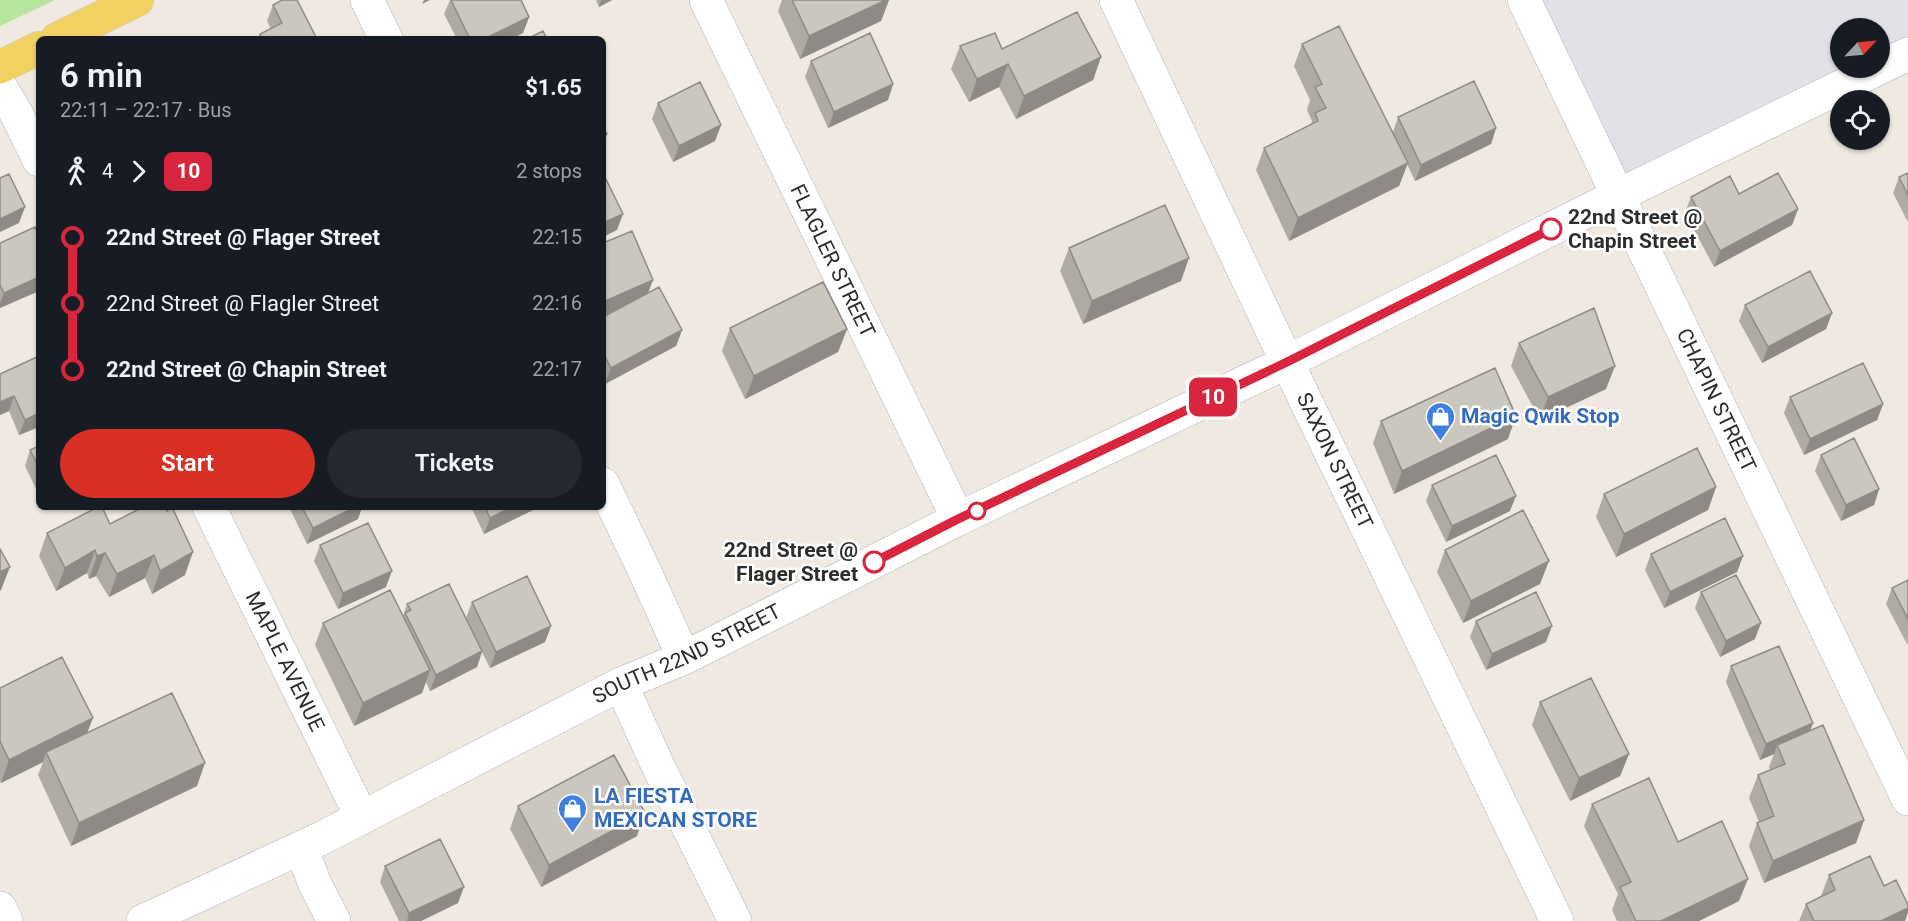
<!DOCTYPE html>
<meta charset="utf-8">
<style>
:root{--surface:#171b24;--page:#242831;--text:#f1f3f6;--muted:#9ea1a6;--accent:#d93025}
body{margin:0;font-family:Roboto,sans-serif;background:var(--page);color:var(--text);height:100vh;display:flex;flex-direction:column;font-size:22px;white-space:nowrap}
*{box-sizing:border-box;margin:0}
p{font-size:20px;color:var(--muted)}
.icon{flex:none;width:33px;height:33px;fill:none;stroke:currentColor;stroke-width:2;stroke-linecap:round;stroke-linejoin:round}
.map{position:relative;flex:1;overflow:hidden}
.details{position:absolute;left:36px;top:36px;width:570px;height:474px;display:flex;flex-direction:column;background:var(--surface);border-radius:9px;box-shadow:0 2px 4px #0004}
.details>*{flex:none}
.badge{padding:0 12px;border-radius:9px;font-size:21px;line-height:39px}
.needle{width:39px;rotate:64deg}
.fabs{position:absolute;left:1830px;top:18px;display:grid;gap:12px}
.fabs a{display:grid;place-items:center;width:60px;height:60px;border-radius:50%;background:var(--surface);box-shadow:0 2px 4px #0004;font-size:30px}
.map>.badge{position:absolute;translate:-50% -50%;box-shadow:0 0 0 3px #fff}
.legs{display:flex;align-items:center;gap:9px;height:66px;padding:0 24px;font-size:20px}
.legs p{margin-inline-start:auto}
.head{display:flex;align-items:center;justify-content:space-between;height:102px;padding:0 24px}
h1{font-size:33px;font-weight:600;line-height:45px}
.button{display:flex;gap:12px;margin-top:auto;padding:12px 24px}
.button a{flex:1;height:69px;border-radius:36px;background:var(--accent);color:#fff;font-size:24px;font-weight:600;line-height:69px;text-align:center}
.button a+a{background:var(--page);color:var(--text)}
ul{padding:0 24px;list-style:none}
li{display:flex;align-items:center;gap:21px;height:66px;font-size:22px}
li i{display:grid;place-items:center;width:9px;height:100%;margin:0 8px;background:currentColor}
li i::after{content:'';width:15px;height:15px;margin:-8px;border:4px solid;border-radius:50%;background:var(--surface)}
li p{margin-inline-start:auto}
li:first-child i{background:linear-gradient(#0000 50%,currentColor 0)}
li:last-child i{background:linear-gradient(currentColor 50%,#0000 0)}
.map>svg:first-child{display:block}
</style>
<div class="map">
<svg width="1908" height="921" viewBox="0 0 1908 921">
<rect width="100%" height="100%" fill="#efe9e1"/>
<path fill="#e3e1e8" d="M1525,0H1908V53L1880,66V28H1840V68H1877L1618,194Z"/>
<path fill="#b6e59e" d="M0,0H55L0,26Z"/>
<g fill="none" stroke-linecap="round" stroke-linejoin="round">
<defs>
<g id="minor">
<path d="M367,0L386,39"/>
<path id="s1" d="M706,0L958,519"/>
<path id="s2" d="M1116,0L1287,362L1557,921"/>
<path id="s3" d="M1524,0L1908,799"/>
<path d="M0,86L16,113L39,160"/>
<path d="M603,484L645,572L684,658"/>
<path id="s4" d="M209,507L362,818"/>
<path d="M621,684L658,766L735,921"/>
<path d="M301,848L315,884L334,921"/>
<path d="M0,908L6,921"/>
<path id="s5" d="M143,921L322,838L621,684L684,658L958,519L1287,362L1617,196L1908,54"/>
</g>
<path id="major" d="M57,39L137,0
M0,67L39,48"/>
</defs>
<use href="#minor" stroke="#b4b7c1" stroke-width="34"/>
<use href="#major" stroke="#c9c9c9" stroke-width="34"/>
<use href="#minor" stroke="#fff" stroke-width="33"/>
<use href="#major" stroke="#f2d163" stroke-width="33"/>
</g>
<path fill="#afaba4" d="M450,0H521L529,17L523,33L511,39H457L444,14Z
M596,0H612L599,7Z
M782,0H889L881,21L800,59L778,11Z
M273,5L317,39H258L260,34L271,29L267,21Z
M1302,44L1393,132L1398,117L1496,128L1491,144L1415,181L1407,164L1399,186L1289,241L1256,170L1264,148L1311,125L1312,121L1307,110L1310,100L1294,66Z
M960,46L1002,49L1101,57L1093,80L1016,119L999,87L969,102L951,69Z
M811,61L893,84L888,100L828,128L805,77Z
M658,103L721,125L715,141L673,162L652,119Z
M1908,173V222L1893,193L1899,177Z
M1739,194L1798,209L1792,225L1714,267L1685,213L1691,197Z
M0,243L39,291L0,308Z
M1069,248L1181,281L1083,324L1060,271Z
M649,293L682,330L676,346L605,384L603,379V317L617,309L603,316Z
M1745,305L1832,313L1826,329L1762,363L1739,321Z
M730,328L847,329L838,352L745,399L722,351Z
M1519,343L1606,389L1540,420L1511,366Z
M39,356V427L19,435L9,411L0,415V374Z
M1790,397L1883,404L1877,420L1804,455L1784,413Z
M1381,421L1508,439L1394,494L1373,443Z
M39,446V495L25,466L30,450Z
M1821,455L1879,489L1874,505L1841,521L1815,471Z
M1432,485L1510,511L1446,542L1426,501Z
M1716,487L1708,510L1616,557L1596,517L1604,494Z
M289,507H362L358,519L307,544Z
M471,507H539L484,534Z
M110,524L185,575L152,594L145,578L109,597L96,576L89,579L87,573L56,591L39,556L47,533Z
M320,545L386,587L338,609L314,561Z
M1445,550L1540,584L1463,623L1437,572Z
M1651,554L1743,556L1737,572L1664,608L1645,570Z
M1908,580V643L1907,644L1886,604L1892,588Z
M1701,592L1755,639L1720,657L1695,608Z
M472,602L551,626L545,642L490,668L482,652L477,667L430,691L426,682L422,693L354,726L315,645L323,623L403,616L407,604L466,618Z
M1476,621L1546,642L1486,670L1470,637Z
M1731,666L1811,730L1864,820L1856,843L1764,883L1749,846L1757,823L1759,822L1749,798L1758,775L1770,770L1769,767L1774,754L1760,760L1726,682Z
M0,688L87,733L197,786L71,846L38,775L43,762L1,783L0,781Z
M1540,702L1629,754L1620,776L1570,801L1532,725Z
M1592,804L1678,842L1739,901L1699,921H1617L1612,910L1618,894L1584,826Z
M518,806L637,836L541,887L510,829Z
M385,866L458,903L421,921H399L380,882Z
M1829,875L1884,886L1908,905V912L1905,921H1799L1806,904L1821,896Z"/>
<path fill="#8e8b86" d="M424,0H430L422,4Z
M601,0H612L599,7Z
M886,0H889L881,21L800,59L809,36Z
M529,17L523,33L511,39H484Z
M1101,57L1093,80L1016,119L1024,96Z
M1008,64L999,87L969,102L977,79Z
M893,84L888,100L828,128L834,112Z
M721,125L715,141L673,162L679,146Z
M1496,128L1491,144L1415,181L1421,165Z
M607,134L603,144V136Z
M1408,163L1399,186L1289,241L1298,218Z
M25,207L19,223L0,232V219Z
M1798,209L1792,225L1714,267L1720,251Z
M623,214L617,230L603,237V223Z
M1189,258L1181,281L1083,324L1092,301Z
M39,277V291L0,308V303L4,293Z
M653,280L647,296L603,316V302Z
M1832,313L1826,329L1762,363L1768,347Z
M847,329L838,352L745,399L754,376Z
M682,330L676,346L605,384L611,368Z
M1615,366L1606,389L1540,420L1548,397Z
M14,396L9,411L0,415V402Z
M1883,404L1877,420L1804,455L1810,439Z
M39,413V427L19,435L25,420Z
M1516,416L1508,439L1394,494L1402,471Z
M1716,487L1708,510L1616,557L1624,534Z
M1879,489L1874,505L1841,521L1846,505Z
M1516,496L1510,511L1446,542L1452,526Z
M355,507H362L358,519L307,544L313,528Z
M512,507H539L484,534L490,518Z
M95,550L87,573L56,591L65,568Z
M193,552L185,575L152,594L160,571Z
M105,553L96,576L89,579L97,556Z
M154,555L145,578L109,597L117,574Z
M1743,556L1737,572L1664,608L1670,592Z
M1549,561L1540,584L1463,623L1471,601Z
M10,567L1,590L0,591V572Z
M392,571L386,587L338,609L343,593Z
M1761,623L1755,639L1720,657L1726,641Z
M551,626L545,642L490,668L496,652Z
M1552,626L1546,642L1486,670L1492,654Z
M482,651L477,667L430,691L436,675Z
M430,670L422,693L354,726L363,703Z
M93,718L84,741L46,752L43,762L1,783L9,760Z
M1813,723L1807,739L1777,745L1774,754L1760,760L1766,744Z
M1629,754L1620,776L1570,801L1579,778Z
M205,763L197,786L71,846L79,823Z
M645,813L637,836L541,887L549,865Z
M1864,820L1856,843L1764,883L1773,861Z
M1748,879L1739,901L1699,921H1661Z
M464,887L458,903L421,921H407L409,913Z
M1908,908V912L1905,921H1881Z"/>
<path fill="#cbc7bf" stroke="#8e8b86" stroke-width="1.5" d="M282,0H297L317,39H262L260,34L282,23L273,5Z
M451,0H521L529,17L484,39H470Z
M792,0H886L809,36Z
M1077,12L1101,57L1024,96L1008,64L977,79L960,46L995,33L1002,49Z
M1339,26L1408,163L1298,218L1264,148L1318,121L1315,113L1326,108L1315,87L1322,84L1302,44Z
M543,31L547,39H527Z
M870,33L893,84L834,112L811,61Z
M1474,81L1496,128L1421,165L1398,117Z
M700,82L721,125L679,146L658,103Z
M603,127L607,134L603,136Z
M603,173L623,214L603,223Z
M1778,173L1798,209L1720,251L1691,197L1730,176L1739,194Z
M1908,173V195L1899,177Z
M9,174L25,207L0,219V178Z
M1165,205L1189,258L1092,301L1069,248Z
M35,227L39,237V277L4,293L0,285V243Z
M632,231L653,280L603,302V243Z
M1810,271L1832,313L1768,347L1745,305Z
M823,282L847,329L754,376L730,328Z
M659,287L682,330L611,368L603,353V317Z
M1594,308L1615,366L1548,397L1519,343Z
M39,356V413L25,420L14,396L0,402V374Z
M1863,363L1883,404L1810,439L1790,397Z
M1495,368L1516,416L1402,471L1381,421Z
M1854,438L1879,489L1846,505L1821,455Z
M39,446V467L30,450Z
M1697,448L1716,487L1624,534L1604,494Z
M1496,455L1516,496L1452,526L1432,485Z
M98,507H102L110,524L143,507H165L167,511L172,507L193,552L160,571L154,555L117,574L105,553L97,556L95,550L65,568L47,533Z
M302,507H355L313,528Z
M485,507H512L490,518Z
M1523,510L1549,561L1471,601L1445,550Z
M1725,518L1743,556L1670,592L1651,554Z
M368,523L392,571L343,593L320,545Z
M0,549L10,567L0,572Z
M1736,575L1761,623L1726,641L1701,592Z
M527,576L551,626L496,652L472,602Z
M1908,580V619L1892,588Z
M449,584L482,651L436,675L405,613L411,610L407,604Z
M390,590L430,670L363,703L323,623Z
M1536,592L1552,626L1492,654L1476,621Z
M1779,646L1813,723L1766,744L1731,666Z
M62,657L93,718L9,760L0,741V688Z
M1591,678L1629,754L1579,778L1540,702Z
M172,693L205,763L79,823L46,752Z
M1823,725L1864,820L1773,861L1757,823L1774,816L1758,775L1785,764L1777,745Z
M614,755L645,813L549,865L518,806Z
M1649,778L1678,842L1722,821L1748,879L1661,921H1636L1620,887L1631,882L1592,804Z
M440,839L464,887L409,913L385,866Z
M1870,856L1884,886L1896,880L1908,905V908L1881,921H1814L1806,904L1835,890L1829,875Z"/>
<g fill="none" stroke-linecap="round" stroke-linejoin="round">
<defs>
<path id="line-1" d="M874,562L958,519L1287,362L1551,229"/>
</defs>
<use href="#line-1" stroke="#fff" stroke-width="14"/>
<use href="#line-1" stroke="#d7263d" stroke-width="9"/>
</g>
<defs>
<symbol id="shop-pin" viewBox="-11 -11 22 30"><path d="M0 17L-7.5 6A9.5 9.5 0 1 1 7.5 6Z" fill="#3f7fe0" stroke="#fff"/><path d="M-5-2.5h2.3a2.7 3.5 0 0 1 5.4 0H5L5.5 6h-11ZM-1.5-2.5h3a1.5 2.3 0 0 0-3 0Z" fill="#fff"/></symbol>
</defs>
<g fill-rule="evenodd">
<use href="#shop-pin" x="1424" y="400" width="33" height="45"/>
<use href="#shop-pin" x="556" y="792" width="33" height="45"/>
</g>
<g fill="#fff" stroke="#d7263d" stroke-width="3">
<circle cx="1551" cy="229" r="10"/>
<circle cx="977" cy="511" r="8"/>
<circle cx="874" cy="562" r="10"/>
</g>
<g text-anchor="middle" stroke-width="5" stroke-linejoin="round" paint-order="stroke">
<g font-size="21" font-weight="bold" fill="#2e2e2e" stroke="#fff" text-anchor="start">
<text x="1568" y="224">22nd Street @<tspan x="1568" dy="24">Chapin Street</tspan></text>
<text x="858" y="557" text-anchor="end">22nd Street @<tspan x="858" dy="24">Flager Street</tspan></text>
</g>
<g font-size="21" fill="#2e2e2e" stroke="#fff">
<text dy="7" stroke="none"><textPath href="#s1" startOffset="290">FLAGLER STREET</textPath></text>
<text dy="7" stroke="none"><textPath href="#s3" startOffset="444">CHAPIN STREET</textPath></text>
<text dy="7" stroke="none"><textPath href="#s2" startOffset="510">SAXON STREET</textPath></text>
<text dy="7" stroke="none"><textPath href="#s5" startOffset="606">SOUTH 22ND STREET</textPath></text>
<text dy="7" stroke="none"><textPath href="#s4" startOffset="172">MAPLE AVENUE</textPath></text>
</g>
<g font-size="21" font-weight="bold" fill="#366cbe" stroke="#fff" text-anchor="start">
<text x="1461" y="423">Magic Qwik Stop</text>
<text x="594" y="803">LA FIESTA<tspan x="594" dy="24">MEXICAN STORE</tspan></text>
</g>
</g>
</svg>
<div class="fabs">
<a><svg class="needle" viewBox="-14 -14 28 28"><path d="M0-13l5 13h-10z" fill="#e53935"/><path d="M0 13l5-13h-10z" fill="#9ea1a6"/></svg></a>
<a><svg class="icon" aria-label="locate" viewBox="0 0 24 24"><circle cx="12" cy="12" r="6"/><path d="M12 2v4M12 18v4M2 12h4M18 12h4"/></svg></a>
</div>
<b class="badge" style="left:1213px;top:397px;background:#d7263d;color:#fff">10</b>
<section class="details">
<div class="head"><div><h1>6 min</h1><p>22:11 – 22:17 · Bus</p></div><b>$1.65</b></div>
<div class="legs"><svg class="icon" aria-label="walk" viewBox="0 0 24 24"><circle cx="13" cy="4" r="2"/><path d="M13 8l-2 6 4 7M11 14l-3 7M7 12l3-4h3l4 4"/></svg>4<svg class="icon" aria-label="forward" viewBox="0 0 24 24"><path d="M9 5l7 7-7 7"/></svg><b class="badge" style="background:#d7263d;color:#fff">10</b><p>2 stops</p></div>
<ul>
<li><i style="color:#d7263d"></i><b>22nd Street @ Flager Street</b><p>22:15</p></li>
<li><i style="color:#d7263d"></i><span>22nd Street @ Flagler Street</span><p>22:16</p></li>
<li><i style="color:#d7263d"></i><b>22nd Street @ Chapin Street</b><p>22:17</p></li>
</ul>
<div class="button"><a>Start</a><a>Tickets</a></div>
</section>
</div>
